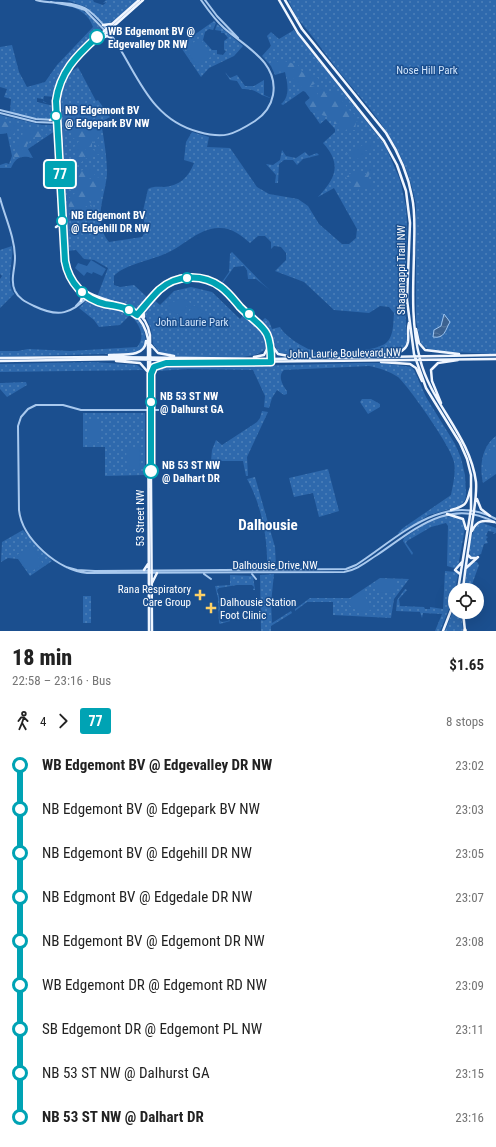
<!DOCTYPE html>
<meta charset="utf-8">
<style>
:root{--surface:#fff;--page:#f2f2f2;--text:#222;--muted:#767676}
body{margin:0;font-family:"Roboto Condensed",sans-serif;background:var(--page);color:var(--text);height:100vh;display:flex;flex-direction:column;font-size:15px;white-space:nowrap}
*{box-sizing:border-box;margin:0}
p{font-size:13px;color:var(--muted)}
.icon{flex:none;width:22px;height:22px;fill:none;stroke:currentColor;stroke-width:2;stroke-linecap:round;stroke-linejoin:round}
.map{position:relative;height:631px;overflow:hidden}
.details{display:flex;flex-direction:column;background:var(--surface);flex:1}
.details>*{flex:none}
.badge{padding:0 8px;border-radius:3px;font-size:14px;line-height:26px}
.controls{position:absolute;left:448px;top:583px;display:grid;gap:8px}
.controls a{display:grid;place-items:center;width:36px;height:36px;border-radius:50%;background:var(--surface);box-shadow:0 4px 16px #0002;font-size:20px}
.map>.badge{position:absolute;translate:-50% -50%;box-shadow:0 0 0 2px #fff}
.legs{display:flex;align-items:center;gap:6px;height:44px;padding:0 12px;font-size:13px}
.legs p{margin-inline-start:auto}
.head{display:flex;align-items:center;justify-content:space-between;height:68px;padding:0 12px}
h1{font-size:22px;font-weight:800;line-height:30px}
ul{padding:0 12px;list-style:none}
li{display:flex;align-items:center;gap:14px;height:44px;font-size:15px}
li i{display:grid;place-items:center;width:6px;height:100%;margin:0 5px;background:currentColor}
li i::after{content:'';width:10px;height:10px;margin:-5px;border:3px solid;border-radius:50%;background:var(--surface)}
li p{margin-inline-start:auto}
li:first-child i{background:linear-gradient(#0000 50%,currentColor 0)}
li:last-child i{background:linear-gradient(currentColor 50%,#0000 0)}
.map>svg:first-child{display:block}
</style>
<div class="map">
<svg width="496" height="631" viewBox="0 0 496 631">
<defs>
<pattern id="green-dots" width="8" height="8" patternUnits="userSpaceOnUse"><rect width="8" height="8" fill="#2e69ad"/><path d="M2 2h.1M6 6h.1" fill="none" stroke="#4d80b9" stroke-width="1.8" stroke-linecap="round"/></pattern>
<pattern id="forest-firs" width="22" height="20" patternUnits="userSpaceOnUse"><rect width="22" height="20" fill="#2e69ad"/><path d="M5 1l3.5 6h-7zM16 11l3.5 6h-7z" fill="#4d80b9"/></pattern>
<pattern id="water-waves" width="16" height="10" patternUnits="userSpaceOnUse"><rect width="16" height="10" fill="#3c6290"/><path d="M0 5q4-4 8 0t8 0" fill="none" stroke="#597aa1"/></pattern>
</defs>
<rect width="100%" height="100%" fill="#1b4f8f"/>
<path fill="url(#green-dots)" d="M67,0H93L94,2L103,5L107,2L103,3L106,0H137L116,19L105,25L86,7Z
M288,0H496V354L430,351L421,344L416,321V205C406,148 377,117 341,74C326,55 313,36 297,18Z
M66,6C82,5 92,18 101,29V32C80,51 59,67 55,97L44,96L43,101L47,103L43,102V99L37,98V102L54,106L53,117C42,124 22,115 10,112L11,99L4,97L7,89L0,87V47L12,45L19,72L27,87L45,82L57,65L93,27C89,15 78,7 66,6Z
M214,21L216,23L213,30L209,29L205,32L203,40L212,50H217V54L223,55L226,51L224,50V41L228,38L224,33H221V31L215,30L217,24L243,46L234,56L209,68L201,77L180,46L184,44V42Z
M294,30L385,145L400,180L406,207L407,224L405,303L407,342L403,349L397,352L308,356L279,353C272,343 271,331 261,322L265,318L269,321L272,329L280,327C285,337 307,350 317,352C330,354 378,352 387,342C394,335 393,323 394,313L389,307L380,306L369,313L334,310L304,282L275,271L286,260V253L281,247L274,246L271,249V242L265,236H258L250,243C241,235 231,227 218,228C198,229 186,244 169,252C154,260 124,264 114,276V285L120,287L134,285L148,298L136,309L124,304L97,297L108,268L94,260L84,259L76,250L68,251L61,95L69,73L78,67L96,101L98,100L110,117L101,122C104,139 107,157 107,174C105,198 92,221 109,242L142,237L145,232L143,211L148,189C154,186 158,187 164,187C179,186 189,177 194,163L184,160L186,142L192,132L209,137L207,147L230,148L257,187L269,194L298,199L308,206L319,224L342,244H349L356,238L357,229L334,188L318,197C336,178 342,164 323,143L335,132V129L326,119L320,124L305,102L310,98L306,92L303,91L283,105L281,104C291,96 287,82 285,72L275,75L271,66L262,56L271,46L267,36L271,32L279,39Z
M225,72L230,78L237,75L245,86H254L264,80V95L271,98C257,95 259,89 242,89L237,81L230,80Z
M0,115L42,125H54L55,131L28,149L33,158C21,155 16,157 11,168H0V165L6,163L9,164L12,156L7,133L0,134Z
M282,150L286,156L296,158L305,152L309,156L317,153L319,155L303,159L297,165L293,160H284L279,164L278,183H275L276,175L266,164L273,165L280,160Z
M12,246C14,262 5,280 14,294L0,308V279L2,276L0,274V250Z
M232,252L262,283L270,290L256,279H248L247,270L244,266L234,267L222,284L220,285L229,272L230,254Z
M191,287L212,292L240,319L245,313C256,323 271,330 267,348C263,351 259,354 254,355C228,361 186,360 160,353L153,344L151,329L144,313L153,299L160,305L174,291Z
M87,300L132,313L120,325L99,327L94,320L79,308Z
M133,314C142,323 148,333 144,347L136,353L0,357V351H18L28,349L70,351L137,347C146,337 140,325 131,316Z
M94,362L137,365L143,370L0,372V364Z
M360,363H382L411,367L414,370L426,397L455,444L461,458L465,475L466,494L465,500L461,506L429,515L400,534L398,533L403,528L451,495C453,484 456,473 454,462C452,448 409,387 398,377C389,371 379,368 369,366L284,370C277,376 283,386 287,391V394L284,395L277,390L272,398L269,408L264,407L265,396L253,370L188,369L155,371L160,368L170,366H254Z
M26,382L27,385L7,397L0,389V383H2Z
M362,399H371L380,404V407L368,414L360,402Z
M262,411L268,412L247,457L248,476H246L243,461H211L212,450L216,440L222,445L257,422L260,418Z
M83,413H145V475L105,476V447H83Z
M496,436V474L483,483C479,466 482,446 496,436Z
M328,469L339,511L319,517L313,493L294,497L289,478Z
M255,477L275,547L276,566L267,567C268,538 261,504 247,479Z
M455,516L462,520L465,528L458,567L454,568L447,566L448,526L446,523L431,527L407,541L406,543L413,553L412,555L403,541L404,538C420,527 435,516 455,516Z
M480,522L496,528V533L493,534L494,532L488,531L486,536L488,537L486,539L488,543L484,544L481,554L472,558C465,550 473,528 480,522Z
M23,530L52,561L30,576L18,559L8,558L1,562L2,542Z
M473,562H477L479,565L470,590H464L467,568Z
M445,571L456,572L458,574L454,597L440,631H435L442,614L423,613L422,618L420,612L396,611L397,600L405,589L407,590L399,599L400,606L424,607L425,609H430V607L443,609Z
M274,574L271,603L272,623L291,611L292,613L271,626V631H261L260,575Z
M230,575L253,576L255,590H253L254,587L252,585H237L219,588L217,590L220,600V621L222,622L228,621L227,616L230,621L220,624L219,623L218,598L215,586L230,585Z
M380,578L409,579L394,599L391,618L333,615V602H307L295,611V609L310,598H350Z
M83,596H91V623H83Z
M455,606V612H461L463,631H445Z"/>
<path fill="url(#forest-firs)" d="M281,60L298,65L303,73H309L318,78L319,82L310,86L315,87L319,90L316,92L315,98L321,88L326,90V94L328,91C338,91 341,100 347,107V110H349L355,115L356,120L358,118L361,120L356,122L355,130H351L350,133H347V129L345,131L339,128L338,124H334L333,119H330L329,117L311,112L305,103L310,98L299,84L294,82L293,78L285,72L275,73L272,64Z
M0,120L18,126L15,128V133L10,136L7,133L0,134Z
M91,120L99,127C101,134 98,140 92,143V147L88,146L87,148L83,147L82,150L91,148L95,151L94,145H98L103,153L96,155L92,153V156L85,159L83,156L82,162L76,161L75,157L77,150L74,147L79,141L71,137L72,125C80,124 84,129 91,120Z
M23,127H36L39,130L44,131L39,132L40,134C43,133 47,130 50,131L40,139L34,137L31,140H35L30,141L25,147L22,146V149L27,150L31,155H23L15,160L14,155L19,150L18,148L14,147L17,142H21L20,141L22,137L18,138L23,134L21,132Z
M372,141L375,146L371,148L374,149L363,151L361,153L363,152L364,155L361,158L360,156L359,159L350,157L346,152H350L356,147H360L365,143Z
M94,167L97,172L91,178H88L91,179L96,177L104,178L100,198L97,199L96,197L94,201L88,199L92,207L89,205L83,208V210L86,212L85,208H92L95,213L89,211L88,212L91,214L90,217L77,216L74,218L73,215L81,214L83,212L77,211L73,213L69,210L68,199L75,193L72,192L68,186L73,182L72,176C76,172 86,168 94,167Z
M365,167L372,169L368,177L373,184L372,188L368,190L365,187L361,190L359,189L357,191L353,187H350L352,184L350,181L352,180L346,178L348,175L357,170L361,174H367L364,172Z"/>
<path fill="#2e69ad" d="M200,38L212,56L197,66L185,48Z
M91,260L106,269L102,276L93,272L92,274L87,272L84,276L75,268L78,263L87,266Z
M181,299L190,302L180,316L167,308L170,303Z
M193,305L213,318L206,329L186,317Z
M100,419L101,442L87,443V420Z
M126,447H139L140,469L127,470Z
M493,447L496,451V470L489,475C482,465 484,454 493,447Z
M31,545L43,564L29,573L17,555Z
M377,581H397V592L377,593Z
M363,591L371,610C361,613 353,611 347,602Z"/>
<path fill="url(#water-waves)" stroke="#9cc4f0" d="M444,314L450,322C445,330 445,339 433,337L434,330L441,326Z"/>
<g fill="none" stroke-linecap="round" stroke-linejoin="round">
<path stroke="#a9c9ee" stroke-width="2" d="M36,0C53,5 73,0 88,10C134,46 136,116 199,132C224,139 233,135 255,121C264,115 271,106 273,95C279,62 244,46 224,28C215,20 208,10 201,0
M205,0L217,16L238,38
M51,2L73,6L85,10L116,42
M0,110L36,119L56,120
M0,113L36,122L60,123
M0,198C5,217 15,238 15,258C15,269 10,280 15,291C19,299 26,302 34,306C59,318 71,314 90,295
M76,306L88,293
M164,410H81L63,405H36L28,409L21,417L18,426L19,510C22,539 59,571 87,573L344,572C357,570 366,562 377,555C414,530 450,496 496,523
M66,567L77,570L95,571L346,569L356,565C398,538 443,490 496,519
M253,569L257,565L261,570
M204,574L211,579
M252,574L256,579"/>
<path stroke="#f0f6ff" stroke-width="2.5" d="M139,0L76,56C67,66 61,77 58,90C53,112 58,135 59,157C60,180 62,203 63,227C64,239 63,251 65,263C67,270 69,277 73,282C97,316 139,293 148,339L149,631
M143,0L78,58L69,69L62,85L59,98L60,120L67,257C76,320 141,284 150,335L152,631
M279,0L298,33L384,141L397,165L406,191L410,223L407,300L414,354L426,388L460,443L467,459L471,475V509L458,590
M285,0L302,29L386,133C398,152 408,174 412,197C416,215 414,235 414,254C413,289 411,325 420,359C431,404 470,435 476,482C477,496 474,510 472,524C469,546 465,568 463,590
M103,25L111,24
M102,38L107,36L111,38
M50,120L54,118L55,114
M56,227L59,225L62,219
M80,291L82,297L81,301
M143,309L144,317
M416,329L419,343L425,350L459,354
M271,344L278,354L294,357
M151,345L158,353L174,356
M109,355C122,354 145,358 146,341
M374,355C385,353 405,357 408,342C409,336 407,329 409,323
M254,357L264,355L269,345
M0,358L102,357L269,359L496,355
M0,361L126,359L229,362L496,359
M116,361L140,363L147,371
M381,362L410,364L416,368L422,381
M152,372C157,361 167,363 177,363
M441,403L432,381L431,370L438,363L458,360
M477,499L481,509L490,516
M451,510C469,505 466,503 471,487
M447,514L463,519L466,529
M472,531C477,520 483,520 494,522
M468,555L471,558H476
M466,568L478,557
M144,570L148,564
M460,574L455,570L462,562
M152,583L157,573
M463,612L465,631
M443,631L455,600"/>
<path stroke="#fff" stroke-width="3.5" d="M465,630V631"/>
</g>
<g fill="none" stroke-linecap="round" stroke-linejoin="round">
<defs>
<path id="line-1" d="M97,37C76,56 60,72 56,101L65,261C69,283 84,299 105,304C117,306 127,307 137,315C144,307 151,298 159,290C176,274 203,274 221,287C229,293 234,300 240,307C263,330 271,326 271,362L166,363L154,367L151,374V471"/>
</defs>
<use href="#line-1" stroke="#fff" stroke-width="9"/>
<use href="#line-1" stroke="#00a3b4" stroke-width="6"/>
</g>
<g fill="#fff" stroke="#00a3b4" stroke-width="2">
<circle cx="97" cy="37" r="7"/>
<circle cx="56" cy="116" r="5"/>
<circle cx="62" cy="221" r="5"/>
<circle cx="187" cy="278" r="5"/>
<circle cx="82" cy="292" r="5"/>
<circle cx="129" cy="310" r="5"/>
<circle cx="249" cy="314" r="5"/>
<circle cx="151" cy="402" r="5"/>
<circle cx="151" cy="471" r="7"/>
</g>
<g fill="#ffd166" stroke="#1b4f8f" stroke-width="1.5">
<path d="M198 589h4v4h4v4h-4v4h-4v-4h-4v-4h4z"/>
<path d="M209 602h4v4h4v4h-4v4h-4v-4h-4v-4h4z"/>
</g>
<g text-anchor="middle" stroke-width="3" stroke-linejoin="round" paint-order="stroke">
<g font-size="11" font-weight="bold" fill="#fff" stroke="#1b4f8f" text-anchor="start">
<text x="108" y="35">WB Edgemont BV @<tspan x="108" dy="13">Edgevalley DR NW</tspan></text>
<text x="65" y="114">NB Edgemont BV<tspan x="65" dy="13">@ Edgepark BV NW</tspan></text>
<text x="71" y="219">NB Edgemont BV<tspan x="71" dy="13">@ Edgehill DR NW</tspan></text>
<text x="160" y="400">NB 53 ST NW<tspan x="160" dy="13">@ Dalhurst GA</tspan></text>
<text x="162" y="469">NB 53 ST NW<tspan x="162" dy="13">@ Dalhart DR</tspan></text>
</g>
<g font-size="11" fill="#cfe3fa" stroke="#1b4f8f">
<text x="427" y="74">Nose Hill Park</text>
<text x="192" y="326">John Laurie Park</text>
</g>
<g font-size="11" fill="#fff" stroke="#1b4f8f">
<text transform="translate(401 270) rotate(-90)" y="4">Shaganappi Trail NW</text>
<text transform="translate(344 353) rotate(-1)" y="4">John Laurie Boulevard NW</text>
<text transform="translate(140 518) rotate(-90)" y="4">53 Street NW</text>
<text x="275" y="569">Dalhousie Drive NW</text>
</g>
<g font-size="11" fill="#fff" stroke="#1b4f8f" text-anchor="end">
<text x="191" y="593">Rana Respiratory<tspan x="191" dy="13">Care Group</tspan></text>
<text x="220" y="606" text-anchor="start">Dalhousie Station<tspan x="220" dy="13">Foot Clinic</tspan></text>
</g>
<g font-size="15" font-weight="bold" fill="#fff" stroke="#1b4f8f">
<text x="268" y="530">Dalhousie</text>
</g>
</g>
</svg>
<div class="controls">
<a><svg class="icon" aria-label="locate" viewBox="0 0 24 24"><circle cx="12" cy="12" r="6"/><path d="M12 2v4M12 18v4M2 12h4M18 12h4"/></svg></a>
</div>
<b class="badge" style="left:60px;top:174px;background:#00a3b4;color:#fff">77</b>
</div>
<section class="details">
<div class="head"><div><h1>18 min</h1><p>22:58 – 23:16 · Bus</p></div><b>$1.65</b></div>
<div class="legs"><svg class="icon" aria-label="walk" viewBox="0 0 24 24"><circle cx="13" cy="4" r="2"/><path d="M13 8l-2 6 4 7M11 14l-3 7M7 12l3-4h3l4 4"/></svg>4<svg class="icon" aria-label="forward" viewBox="0 0 24 24"><path d="M9 5l7 7-7 7"/></svg><b class="badge" style="background:#00a3b4;color:#fff">77</b><p>8 stops</p></div>
<ul>
<li><i style="color:#00a3b4"></i><b>WB Edgemont BV @ Edgevalley DR NW</b><p>23:02</p></li>
<li><i style="color:#00a3b4"></i><span>NB Edgemont BV @ Edgepark BV NW</span><p>23:03</p></li>
<li><i style="color:#00a3b4"></i><span>NB Edgemont BV @ Edgehill DR NW</span><p>23:05</p></li>
<li><i style="color:#00a3b4"></i><span>NB Edgmont BV @ Edgedale DR NW</span><p>23:07</p></li>
<li><i style="color:#00a3b4"></i><span>NB Edgemont BV @ Edgemont DR NW</span><p>23:08</p></li>
<li><i style="color:#00a3b4"></i><span>WB Edgemont DR @ Edgemont RD NW</span><p>23:09</p></li>
<li><i style="color:#00a3b4"></i><span>SB Edgemont DR @ Edgemont PL NW</span><p>23:11</p></li>
<li><i style="color:#00a3b4"></i><span>NB 53 ST NW @ Dalhurst GA</span><p>23:15</p></li>
<li><i style="color:#00a3b4"></i><b>NB 53 ST NW @ Dalhart DR</b><p>23:16</p></li>
</ul>
</section>
